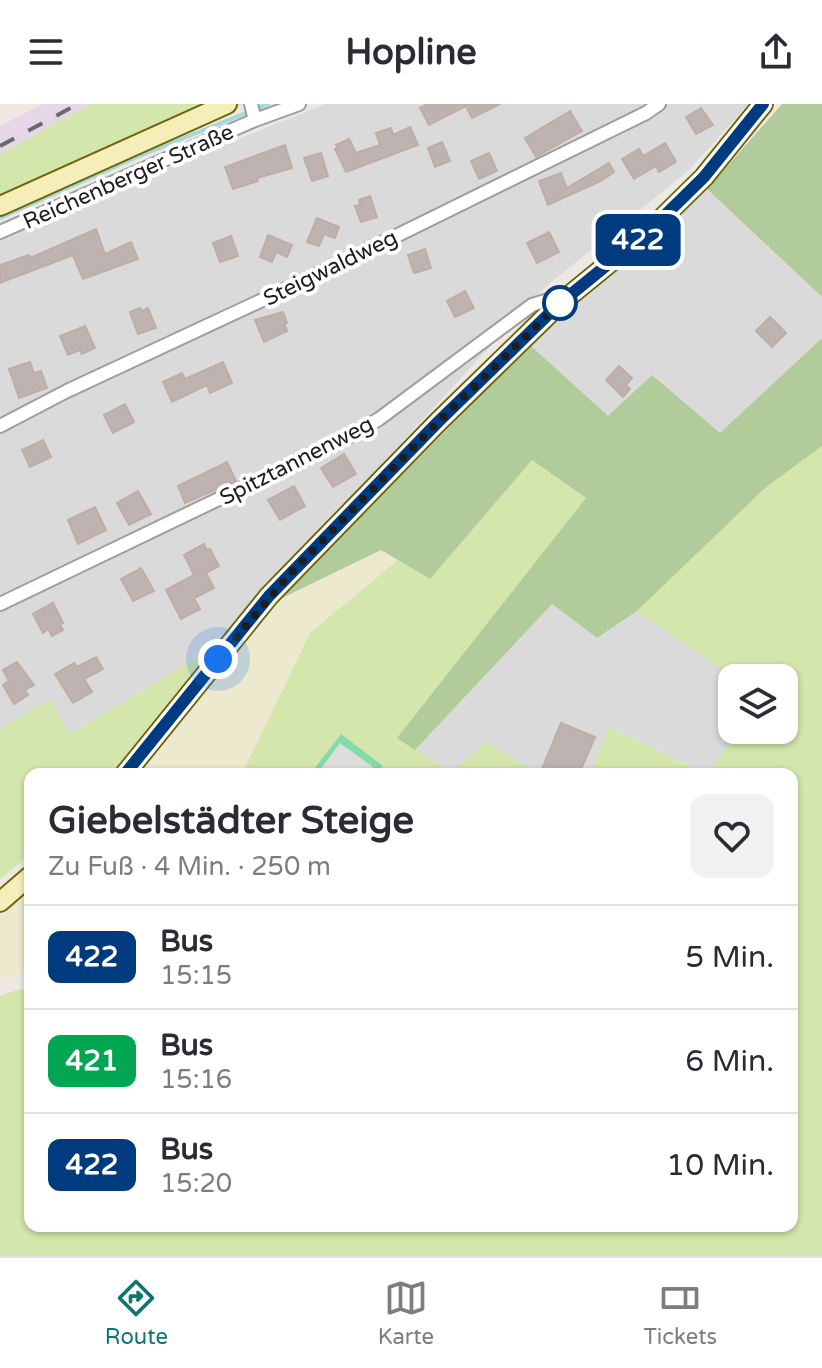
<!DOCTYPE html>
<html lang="de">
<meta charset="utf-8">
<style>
:root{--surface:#fff;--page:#f2f2f3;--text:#2b2b33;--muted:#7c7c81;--line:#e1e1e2;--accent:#0f766e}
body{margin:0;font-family:"Varela Round",sans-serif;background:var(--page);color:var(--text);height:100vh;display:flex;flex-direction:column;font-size:30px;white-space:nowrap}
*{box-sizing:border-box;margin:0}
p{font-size:26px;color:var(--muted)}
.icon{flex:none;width:44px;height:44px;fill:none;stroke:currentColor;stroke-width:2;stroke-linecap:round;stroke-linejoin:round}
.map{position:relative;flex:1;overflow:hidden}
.side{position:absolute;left:24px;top:664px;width:774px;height:464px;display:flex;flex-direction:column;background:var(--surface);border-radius:16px;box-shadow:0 2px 6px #0004}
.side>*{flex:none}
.badge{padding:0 16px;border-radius:12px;font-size:28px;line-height:52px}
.tools{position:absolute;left:718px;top:560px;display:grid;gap:16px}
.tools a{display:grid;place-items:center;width:80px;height:80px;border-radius:16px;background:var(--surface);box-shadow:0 2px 6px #0004;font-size:40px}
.you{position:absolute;width:40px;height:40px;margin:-20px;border:6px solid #fff;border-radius:50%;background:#1a73e8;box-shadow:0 0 0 12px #1a73e833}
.map>.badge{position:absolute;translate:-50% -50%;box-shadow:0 0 0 4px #fff}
.round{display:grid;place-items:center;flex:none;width:84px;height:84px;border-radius:16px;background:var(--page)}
.headline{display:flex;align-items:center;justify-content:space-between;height:136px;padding:0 24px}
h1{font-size:38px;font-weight:800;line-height:60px}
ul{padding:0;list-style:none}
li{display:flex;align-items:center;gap:24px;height:104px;padding:0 24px;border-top:2px solid var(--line)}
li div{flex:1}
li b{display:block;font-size:30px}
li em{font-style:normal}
li .badge{min-width:88px;font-weight:700;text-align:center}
header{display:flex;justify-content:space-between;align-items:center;height:104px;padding:0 24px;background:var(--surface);font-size:36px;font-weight:800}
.dock{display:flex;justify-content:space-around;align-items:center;height:112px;border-top:2px solid var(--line);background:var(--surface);font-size:22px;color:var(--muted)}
.dock a{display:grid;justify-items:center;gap:4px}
.dock .active{color:var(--accent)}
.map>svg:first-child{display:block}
</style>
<header><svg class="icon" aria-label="menu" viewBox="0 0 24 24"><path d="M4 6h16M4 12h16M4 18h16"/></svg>Hopline<svg class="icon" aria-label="share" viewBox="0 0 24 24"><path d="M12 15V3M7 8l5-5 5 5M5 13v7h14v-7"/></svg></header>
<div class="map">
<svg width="822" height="1152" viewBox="0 0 822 1152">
<rect width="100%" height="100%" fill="#eee8e3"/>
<path fill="#dbdada" d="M325,0H749L689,66L543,185L213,543L69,631L50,596L0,625V132Z
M707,85L822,193V234L720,330L652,271L608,313L530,241Z
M552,500L597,534L637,507L735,574H732V626H741L707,670L610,623L590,670H540L485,638L452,669L415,646Z"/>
<path fill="#e7d6e7" d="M43,0H91L0,50V22Z"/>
<path fill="#ece9cf" d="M382,446L398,456L310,529L242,670H136L278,496Z
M30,782V866L0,875V809Z"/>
<path fill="#d3e6ab" d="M91,0H242L0,99V50Z
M822,342V1152H0V892L20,885L30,888V1122H792V670H590L609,623L706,670L741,626H784V574H735L637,507L765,384Z
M532,356L587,395L398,633L451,669L485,638L540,670H377L383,662L341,630L310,670H242L310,529L398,456L430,475Z
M213,543L111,670H30V750L0,776V625L50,595L70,631Z"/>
<path fill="#b2cb9a" d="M782,0H822V193L707,85Z
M822,234V342L765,384L637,507L597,534L552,500L415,646L397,634L586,394L532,356L430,475L381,446L278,496L530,241L608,312L652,271L720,329Z"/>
<path fill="#84daa9" d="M341,630L383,662L377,670H310Z"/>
<path fill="#ddd" d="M340,639L373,663L368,670H317Z"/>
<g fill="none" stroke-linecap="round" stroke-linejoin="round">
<path stroke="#a5d8da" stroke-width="4" d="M0,114L137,53L268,0"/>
</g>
<path fill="#beb3b0" stroke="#bfada6" stroke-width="2" d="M427,0H500L472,14L466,2L429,21L420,4Z
M701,4L713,21L696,30L686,13Z
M570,7L582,27L536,53L525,34Z
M410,23L418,41L346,68L335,45L338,44L336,41L349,35L356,49L380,41L376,29L391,24L393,31Z
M442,38L450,57L435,63L428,44Z
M665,39L676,58L659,68L656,62L634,75L622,55L639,45L643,52Z
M285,41L292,64L257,74L258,77L233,85L225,63Z
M321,49L328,72L312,77L304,54Z
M489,49L497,67L479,75L471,57Z
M609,59L614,68L601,77L548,101L539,77L561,69L567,84Z
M370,92L377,113L361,118L355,102L360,101L359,96Z
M317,114L339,123L335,134L324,130L319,142L307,138Z
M96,125L105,150L131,138L138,155L83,175L73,151L0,179V161L29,151L30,154Z
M549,128L559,148L537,159L527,139Z
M268,131L292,141L287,153L276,148L272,158L260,153Z
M231,132L238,152L220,158L213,139Z
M425,145L431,164L414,169L408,151Z
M465,187L474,204L455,213L447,197Z
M140,204L142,207L148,204L156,224L138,230L130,208Z
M283,208L287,219L284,220L287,227L264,238L255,216Z
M770,213L786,229L772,243L756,227Z
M85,222L95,244L82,250L80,246L68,251L60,232Z
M30,258L34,269L41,267L47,284L19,294L9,265Z
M223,258L232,279L210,289L207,281L172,298L163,278L182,269L185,275Z
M619,262L632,274L626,281L630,285L623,293L606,276Z
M125,300L134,318L113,329L104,311Z
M43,336L51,353L30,363L22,346Z
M344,350L356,370L333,383L321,364Z
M227,358L236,377L185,399L178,382Z
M294,382L305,402L280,416L268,396Z
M138,387L151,410L129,421L117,399Z
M95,403L106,426L78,440L68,416Z
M204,440L207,446L210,445L219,462L206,469L214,484L194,494L200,505L181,515L166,486L194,471L184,451Z
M141,464L154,487L133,497L121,475Z
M53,499L63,519L60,520L63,526L52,532L48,525L43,529L33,510Z
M96,553L103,565L84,575L92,588L73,599L55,570L74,559L77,563Z
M17,558L34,581L25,586L28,591L14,600L3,581L9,577L3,566Z
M561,619L595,633L579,670H540Z"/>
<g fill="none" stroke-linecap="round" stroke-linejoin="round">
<defs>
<path id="street" d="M251,0L255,16
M0,128L255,16L299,0
M0,322L67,287L329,165L646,9L659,0
M0,500L354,330L379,315L532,201L565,191"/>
<path id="secondary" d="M0,102L227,0
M125,670L269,492L438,318L558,201L651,125L704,73L763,0
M0,798L30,772"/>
</defs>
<use href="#street" stroke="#9e9e9e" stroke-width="16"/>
<use href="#secondary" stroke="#6e660a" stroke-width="22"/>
<use href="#street" stroke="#fff" stroke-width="12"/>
<use href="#secondary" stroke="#f6eeb9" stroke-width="18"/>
<path stroke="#6b6b6b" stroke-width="4" stroke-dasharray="16 16" stroke-linecap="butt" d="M0,42L78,0"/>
</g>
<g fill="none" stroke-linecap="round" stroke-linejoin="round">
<defs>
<path id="line" d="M125,670L269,492L438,318L558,201L651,125L704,73L763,0"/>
</defs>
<use href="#line" stroke="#fff" stroke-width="18"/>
<use href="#line" stroke="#003b80" stroke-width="12"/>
<path stroke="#1d1d1d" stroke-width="8" stroke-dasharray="0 14.4" d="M218,555L290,470L438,318L560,199"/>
</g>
<circle fill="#fff" stroke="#003b80" stroke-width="4" cx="560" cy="199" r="16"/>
<g text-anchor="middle" stroke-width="8" stroke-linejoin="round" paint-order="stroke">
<g font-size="22" fill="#1d1d1d" stroke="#fff">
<text transform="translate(128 72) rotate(-24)" y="8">Reichenberger Straße</text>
<text transform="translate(330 163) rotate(-26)" y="8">Steigwaldweg</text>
<text transform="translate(296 356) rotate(-27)" y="8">Spitztannenweg</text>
</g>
</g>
</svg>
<div class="tools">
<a><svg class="icon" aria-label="layers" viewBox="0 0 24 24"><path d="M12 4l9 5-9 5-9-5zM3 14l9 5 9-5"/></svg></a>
</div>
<div class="you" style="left:218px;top:555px"></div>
<b class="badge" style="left:638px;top:136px;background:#003b80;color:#fff">422</b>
<section class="side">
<div class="headline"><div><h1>Giebelstädter Steige</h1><p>Zu Fuß · 4 Min. · 250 m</p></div><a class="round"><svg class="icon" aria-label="heart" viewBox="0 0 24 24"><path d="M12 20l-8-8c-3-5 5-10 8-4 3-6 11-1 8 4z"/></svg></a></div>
<ul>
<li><span class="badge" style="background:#003b80;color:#fff">422</span><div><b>Bus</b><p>15:15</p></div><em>5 Min.</em></li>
<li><span class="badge" style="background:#00a651;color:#fff">421</span><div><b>Bus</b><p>15:16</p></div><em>6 Min.</em></li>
<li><span class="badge" style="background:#003b80;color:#fff">422</span><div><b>Bus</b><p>15:20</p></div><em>10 Min.</em></li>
</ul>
</section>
</div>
<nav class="dock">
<a class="active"><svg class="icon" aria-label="directions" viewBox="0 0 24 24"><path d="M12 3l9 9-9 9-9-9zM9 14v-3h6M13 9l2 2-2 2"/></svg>Route</a>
<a><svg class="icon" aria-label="map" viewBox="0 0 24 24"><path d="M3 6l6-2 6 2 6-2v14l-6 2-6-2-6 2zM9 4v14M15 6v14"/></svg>Karte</a>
<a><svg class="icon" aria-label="tickets" viewBox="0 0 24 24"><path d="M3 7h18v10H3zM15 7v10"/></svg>Tickets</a>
</nav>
